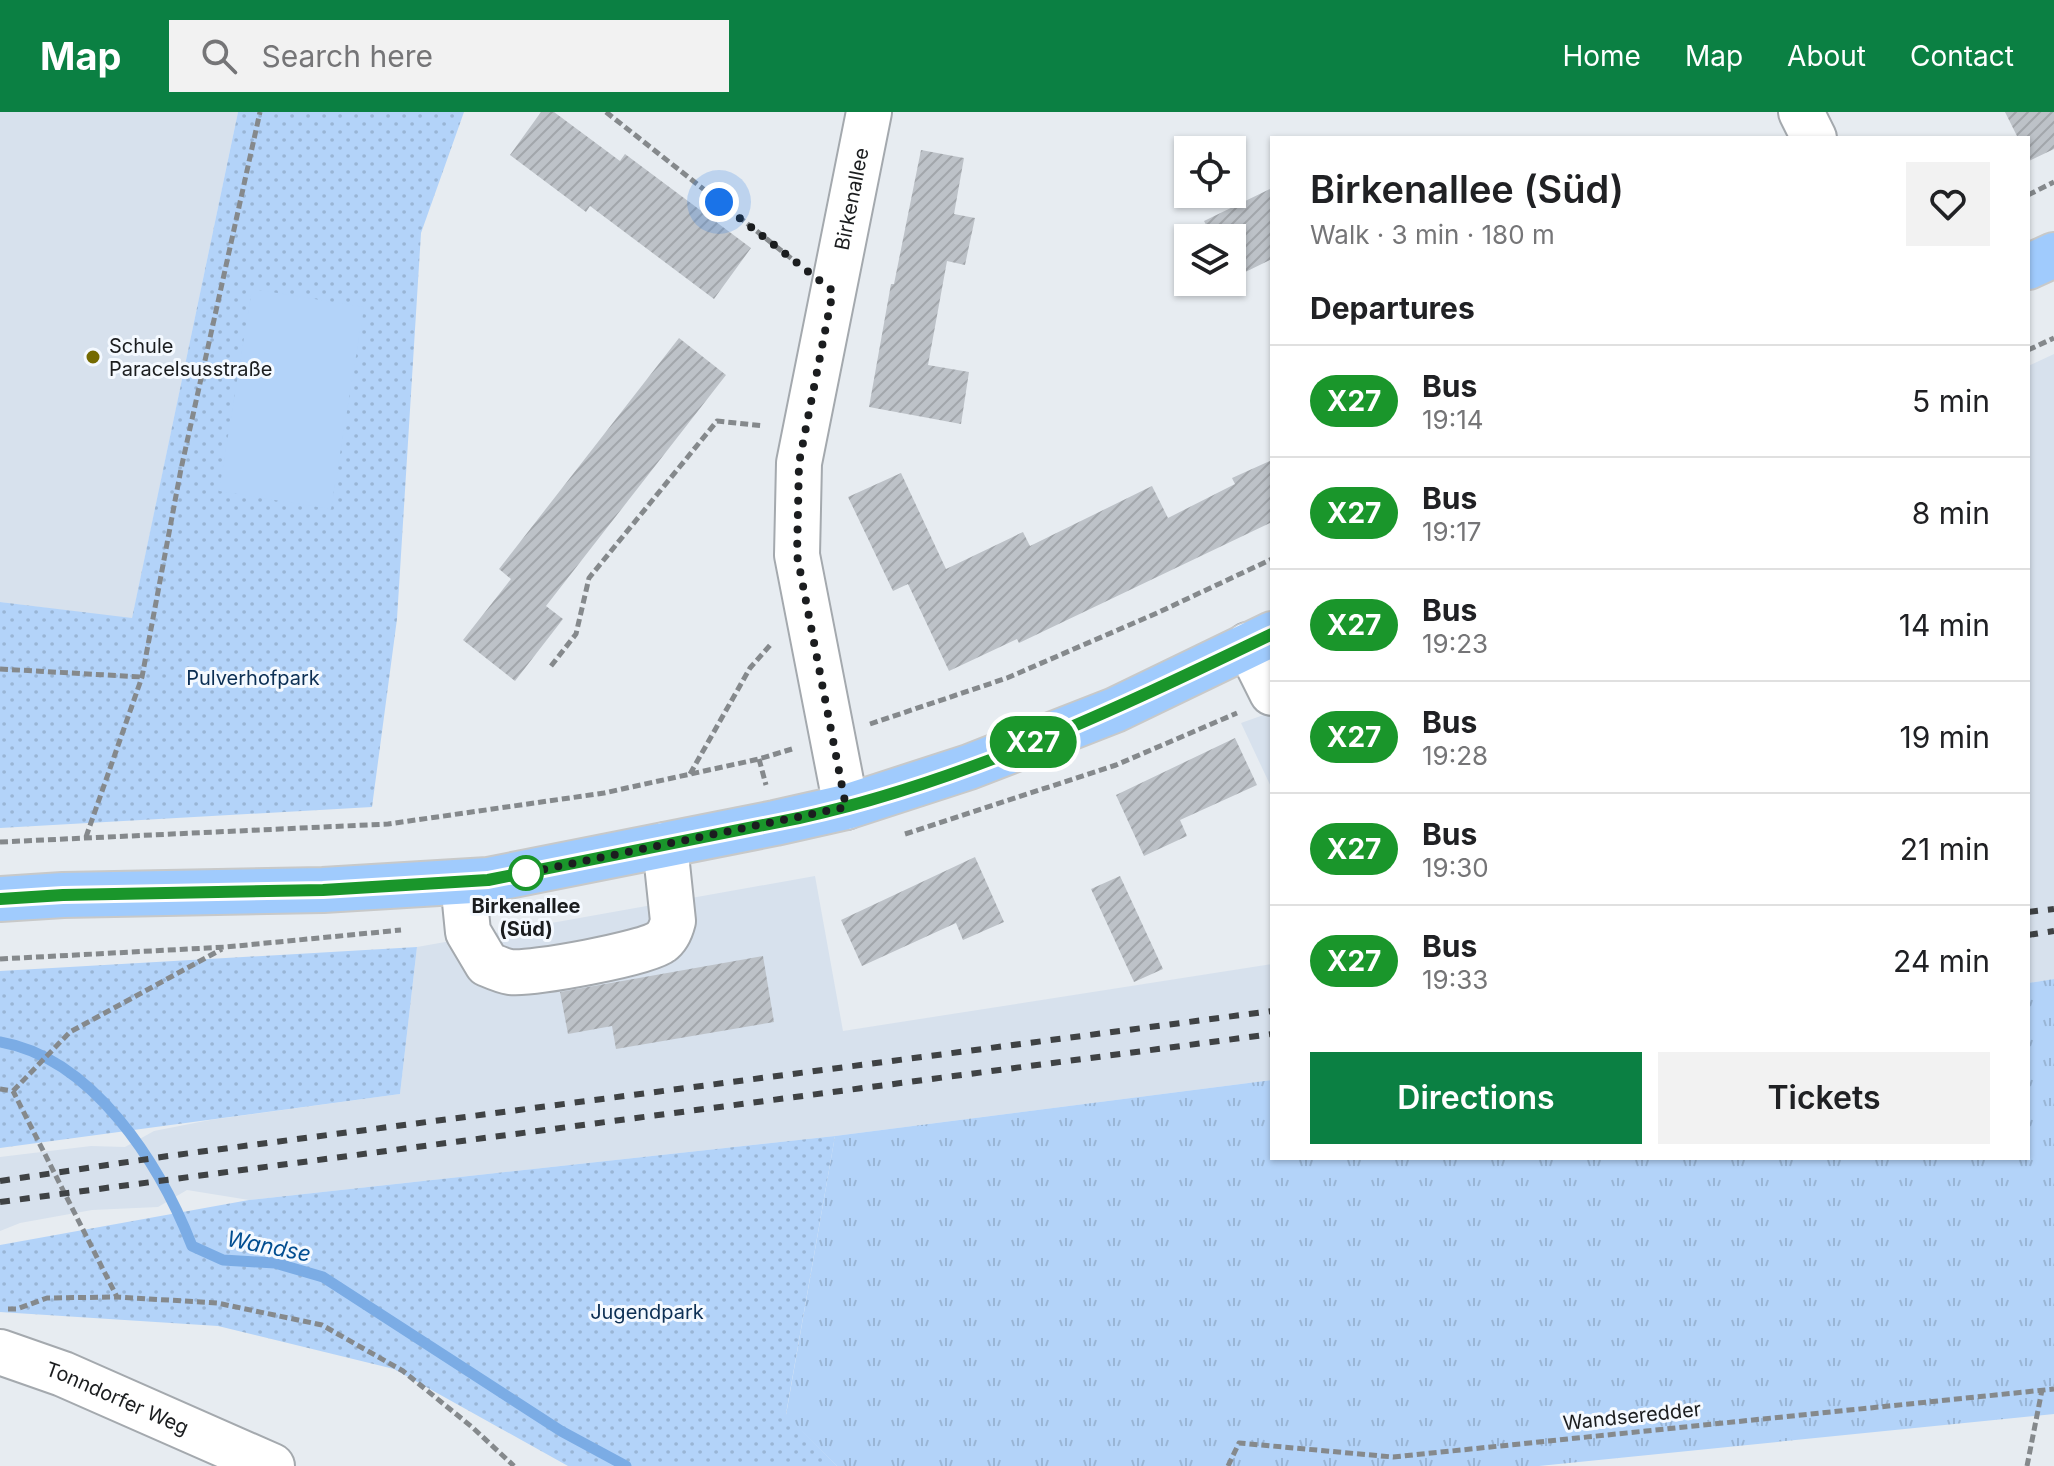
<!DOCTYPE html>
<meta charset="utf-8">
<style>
:root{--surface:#fff;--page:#f2f2f2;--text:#202124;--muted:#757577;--line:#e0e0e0;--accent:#0b8043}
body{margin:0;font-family:Inter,sans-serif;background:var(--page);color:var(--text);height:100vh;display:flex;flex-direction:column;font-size:30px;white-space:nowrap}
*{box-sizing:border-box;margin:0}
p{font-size:26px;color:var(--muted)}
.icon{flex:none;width:44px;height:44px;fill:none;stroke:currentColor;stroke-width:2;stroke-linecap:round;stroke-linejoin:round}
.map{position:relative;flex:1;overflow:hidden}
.panel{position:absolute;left:1270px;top:24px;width:760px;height:1024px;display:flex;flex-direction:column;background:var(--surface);border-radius:0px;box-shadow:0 2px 6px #0004}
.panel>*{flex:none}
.badge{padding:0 16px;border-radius:26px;font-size:28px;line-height:52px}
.buttons{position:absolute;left:1174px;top:24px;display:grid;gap:16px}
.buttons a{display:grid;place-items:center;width:72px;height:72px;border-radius:0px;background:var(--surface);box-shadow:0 2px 6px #0004;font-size:40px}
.you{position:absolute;width:40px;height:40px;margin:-20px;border:6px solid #fff;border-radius:50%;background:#1a73e8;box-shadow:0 0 0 12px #1a73e833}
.map>.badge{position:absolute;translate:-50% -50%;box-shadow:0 0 0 4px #fff}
h2{padding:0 40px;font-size:30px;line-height:72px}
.round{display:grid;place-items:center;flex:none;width:84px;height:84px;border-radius:0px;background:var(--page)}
.head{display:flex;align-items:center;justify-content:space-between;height:136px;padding:0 40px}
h1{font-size:38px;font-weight:600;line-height:60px}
.action{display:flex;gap:16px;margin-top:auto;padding:16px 40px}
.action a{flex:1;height:92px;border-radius:0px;background:var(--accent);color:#fff;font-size:32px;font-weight:600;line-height:92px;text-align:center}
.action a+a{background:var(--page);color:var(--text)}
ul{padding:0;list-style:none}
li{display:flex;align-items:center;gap:24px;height:112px;padding:0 40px;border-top:2px solid var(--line)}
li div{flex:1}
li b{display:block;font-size:30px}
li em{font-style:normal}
li .badge{min-width:88px;font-weight:700;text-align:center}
header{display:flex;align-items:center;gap:48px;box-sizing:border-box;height:112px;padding:0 40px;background:var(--accent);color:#fff}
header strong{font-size:38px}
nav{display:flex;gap:44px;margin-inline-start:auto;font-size:28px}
.search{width:560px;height:72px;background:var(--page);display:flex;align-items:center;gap:20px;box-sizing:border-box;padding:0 28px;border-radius:0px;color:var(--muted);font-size:30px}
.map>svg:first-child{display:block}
</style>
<header>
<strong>Map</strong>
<div class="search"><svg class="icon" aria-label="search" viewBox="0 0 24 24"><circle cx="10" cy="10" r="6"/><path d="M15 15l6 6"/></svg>Search here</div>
<nav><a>Home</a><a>Map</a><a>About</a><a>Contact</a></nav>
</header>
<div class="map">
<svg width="2054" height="1354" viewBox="0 0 2054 1354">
<defs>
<pattern id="grass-tufts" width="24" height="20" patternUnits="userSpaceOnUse" patternTransform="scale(2)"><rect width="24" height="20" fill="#b3d3f9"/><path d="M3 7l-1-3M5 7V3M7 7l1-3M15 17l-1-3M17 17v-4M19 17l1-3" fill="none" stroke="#99b5d5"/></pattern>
<pattern id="park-dots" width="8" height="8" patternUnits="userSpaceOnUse" patternTransform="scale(2)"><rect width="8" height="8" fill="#b3d3f9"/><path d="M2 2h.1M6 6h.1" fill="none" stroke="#99b5d5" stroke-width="1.8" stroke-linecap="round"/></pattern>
<pattern id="building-hatch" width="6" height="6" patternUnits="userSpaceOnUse" patternTransform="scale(2)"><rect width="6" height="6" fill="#bdc2c8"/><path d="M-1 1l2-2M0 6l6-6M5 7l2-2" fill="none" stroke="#a2a6ab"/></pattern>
</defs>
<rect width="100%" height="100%" fill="#e7ecf1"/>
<path fill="#d7e1ed" d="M0,0H238L132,507L0,490Z
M2054,242V867L2028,871V254Z
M1272,600V677L1241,611Z
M815,764L843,919L1272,852V968L835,1024L249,1088L187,1078L158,1095L92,1098L20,1111L0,1119V1045L91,1034L125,1035L154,1019L210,1008L400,982L417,835Z"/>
<path fill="url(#grass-tufts)" d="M2054,867V1302L1539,1354H837L786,1303L835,1024L1272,968V1046H2028V871Z"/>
<path fill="url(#park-dots)" d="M238,0H464L421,121L397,507L372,695L0,716V490L132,506Z
M417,835L400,982L0,1036V859Z
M835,1024L786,1302L837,1354H568L394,1257L218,1214L0,1200V1133L249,1088Z"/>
<path fill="#b3d3f9" d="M252,177L364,195L331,397L219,379Z"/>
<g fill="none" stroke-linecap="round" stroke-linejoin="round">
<path stroke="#7bace5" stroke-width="11" d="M0,930C93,946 160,1052 192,1134L223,1148L275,1151L323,1165L561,1319L626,1354"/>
</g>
<path fill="url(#building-hatch)" d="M541,0H554L620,49L625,42L751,136L714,187L590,94L586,100L510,43Z
M2005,0H2054V37L2029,49L2028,26H2018Z
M921,38L964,46L954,102L975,106L965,153L947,149L928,253L969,260L961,312L869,295L891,172H894Z
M1272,76V147L1233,166L1232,126H1213L1204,109Z
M679,226L726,263L546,494L563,507L515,569L463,528L511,467L499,457Z
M1272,348V410L1019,531L1017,527L949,559L908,472L893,479L848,385L901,361L946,457L1023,420L1030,434L1152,374L1168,406L1235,372L1232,366Z
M1235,626L1257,673L1180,708L1187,724L1144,744L1116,683Z
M975,745L1004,810L963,828L956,811L862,854L841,808Z
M1120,764L1163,857L1134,870L1091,777Z
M763,844L774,910L616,937L612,914L568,922L560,880Z"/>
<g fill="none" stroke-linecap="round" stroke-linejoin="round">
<defs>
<g id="minor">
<path d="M1801,0L1814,26"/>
<path d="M1248,533L1272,581"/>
<path id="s1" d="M846,695L797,443L799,351L869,0"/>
<path d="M463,770L468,820L487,852C494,855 503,859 510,860C530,863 648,841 661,830C668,825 671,817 673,809L665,733"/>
<path id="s2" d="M0,1240L63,1262L272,1354"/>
</g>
<path id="major" d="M2028,155L2054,143
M0,787L63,783L323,778L488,768L775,711L846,695L969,655L1115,598L1272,522"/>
</defs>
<use href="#minor" stroke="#a4a9ae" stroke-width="48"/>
<use href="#major" stroke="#c8c9c9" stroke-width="48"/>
<path stroke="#85898c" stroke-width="5" stroke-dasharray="8 4" stroke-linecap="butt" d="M606,0L797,151
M2028,83L2054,70
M2028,238L2054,226
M551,554L576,522L589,466L717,309L764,314
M0,557L142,565
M870,612L1007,566L1157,501L1272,447
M759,647L766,673
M690,662L750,556L771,532
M905,722L1116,653L1237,601
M86,725L142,565L181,357L260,0
M0,730L388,712L604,681L759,647L792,637
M0,847L226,835L401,818
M0,977L13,979L117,1185L217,1191L322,1213L403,1259L472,1315L514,1354
M13,979L70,920L222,837
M8,1197H17L47,1186L117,1185
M1228,1354L1239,1331L1393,1345L2054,1277
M2027,1354L2042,1278"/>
<use href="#minor" stroke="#fff" stroke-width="44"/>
<use href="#major" stroke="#a0cbfd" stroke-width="44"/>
<path stroke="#3f4244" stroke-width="6" stroke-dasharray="10 10" stroke-linecap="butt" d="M2028,800L2054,797
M2028,823L2054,819
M0,1069L168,1044L1272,899
M0,1090L1272,922"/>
</g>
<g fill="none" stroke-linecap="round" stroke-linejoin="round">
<defs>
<path id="line" d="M0,787L63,783L323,778L488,768L799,706C965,670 1120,595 1272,522"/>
</defs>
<use href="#line" stroke="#fff" stroke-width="18"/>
<use href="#line" stroke="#1a962b" stroke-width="12"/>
<path stroke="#1b1d1f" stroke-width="8" stroke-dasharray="0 14.4" d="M526,761L521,762L846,695L797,443L799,351L833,179L719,90"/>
</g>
<circle fill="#746a01" stroke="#f4f9ff" stroke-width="3" cx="93" cy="245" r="8"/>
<circle fill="#fff" stroke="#1a962b" stroke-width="4" cx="526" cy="761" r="16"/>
<g text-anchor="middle" stroke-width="6" stroke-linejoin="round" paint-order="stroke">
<g font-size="20" fill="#1b1d1f" stroke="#f4f9ff">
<text dy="7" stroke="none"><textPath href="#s1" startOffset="618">Birkenallee</textPath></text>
<text dy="7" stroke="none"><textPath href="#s2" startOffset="126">Tonndorfer Weg</textPath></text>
<text transform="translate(1632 1304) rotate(-6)" y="7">Wandseredder</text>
</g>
<g font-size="20" fill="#1b1d1f" stroke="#f4f9ff" text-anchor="start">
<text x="109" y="241">Schule<tspan x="109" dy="23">Paracelsusstraße</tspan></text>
</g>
<g font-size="20" fill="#0c2f54" stroke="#f4f9ff">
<text x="253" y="573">Pulverhofpark</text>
<text x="647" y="1207">Jugendpark</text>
</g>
<g font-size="20" font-weight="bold" fill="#1b1d1f" stroke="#f4f9ff">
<text x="526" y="801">Birkenallee<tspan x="526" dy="23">(Süd)</tspan></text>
</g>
<g font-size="22" font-style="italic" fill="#024e91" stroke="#f4f9ff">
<text transform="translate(269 1134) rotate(11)" y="8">Wandse</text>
</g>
</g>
</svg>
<div class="buttons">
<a><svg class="icon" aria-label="locate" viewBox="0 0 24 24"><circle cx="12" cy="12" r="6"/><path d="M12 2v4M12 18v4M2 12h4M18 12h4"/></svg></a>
<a><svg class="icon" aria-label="layers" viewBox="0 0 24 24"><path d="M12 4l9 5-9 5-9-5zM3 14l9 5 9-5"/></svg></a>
</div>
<div class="you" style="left:719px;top:90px"></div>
<b class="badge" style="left:1033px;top:630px;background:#1a962b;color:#fff">X27</b>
<section class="panel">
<div class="head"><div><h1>Birkenallee (Süd)</h1><p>Walk · 3 min · 180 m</p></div><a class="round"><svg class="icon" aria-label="heart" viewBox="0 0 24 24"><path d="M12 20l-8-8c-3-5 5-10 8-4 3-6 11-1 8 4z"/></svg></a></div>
<h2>Departures</h2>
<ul>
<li><span class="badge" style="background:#1a962b;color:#fff">X27</span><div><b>Bus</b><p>19:14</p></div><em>5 min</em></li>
<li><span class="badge" style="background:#1a962b;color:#fff">X27</span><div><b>Bus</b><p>19:17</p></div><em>8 min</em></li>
<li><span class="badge" style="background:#1a962b;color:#fff">X27</span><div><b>Bus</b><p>19:23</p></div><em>14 min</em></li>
<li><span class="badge" style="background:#1a962b;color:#fff">X27</span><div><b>Bus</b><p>19:28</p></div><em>19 min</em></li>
<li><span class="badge" style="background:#1a962b;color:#fff">X27</span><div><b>Bus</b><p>19:30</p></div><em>21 min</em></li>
<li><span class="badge" style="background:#1a962b;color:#fff">X27</span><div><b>Bus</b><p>19:33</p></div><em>24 min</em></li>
</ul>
<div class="action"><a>Directions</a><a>Tickets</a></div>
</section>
</div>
